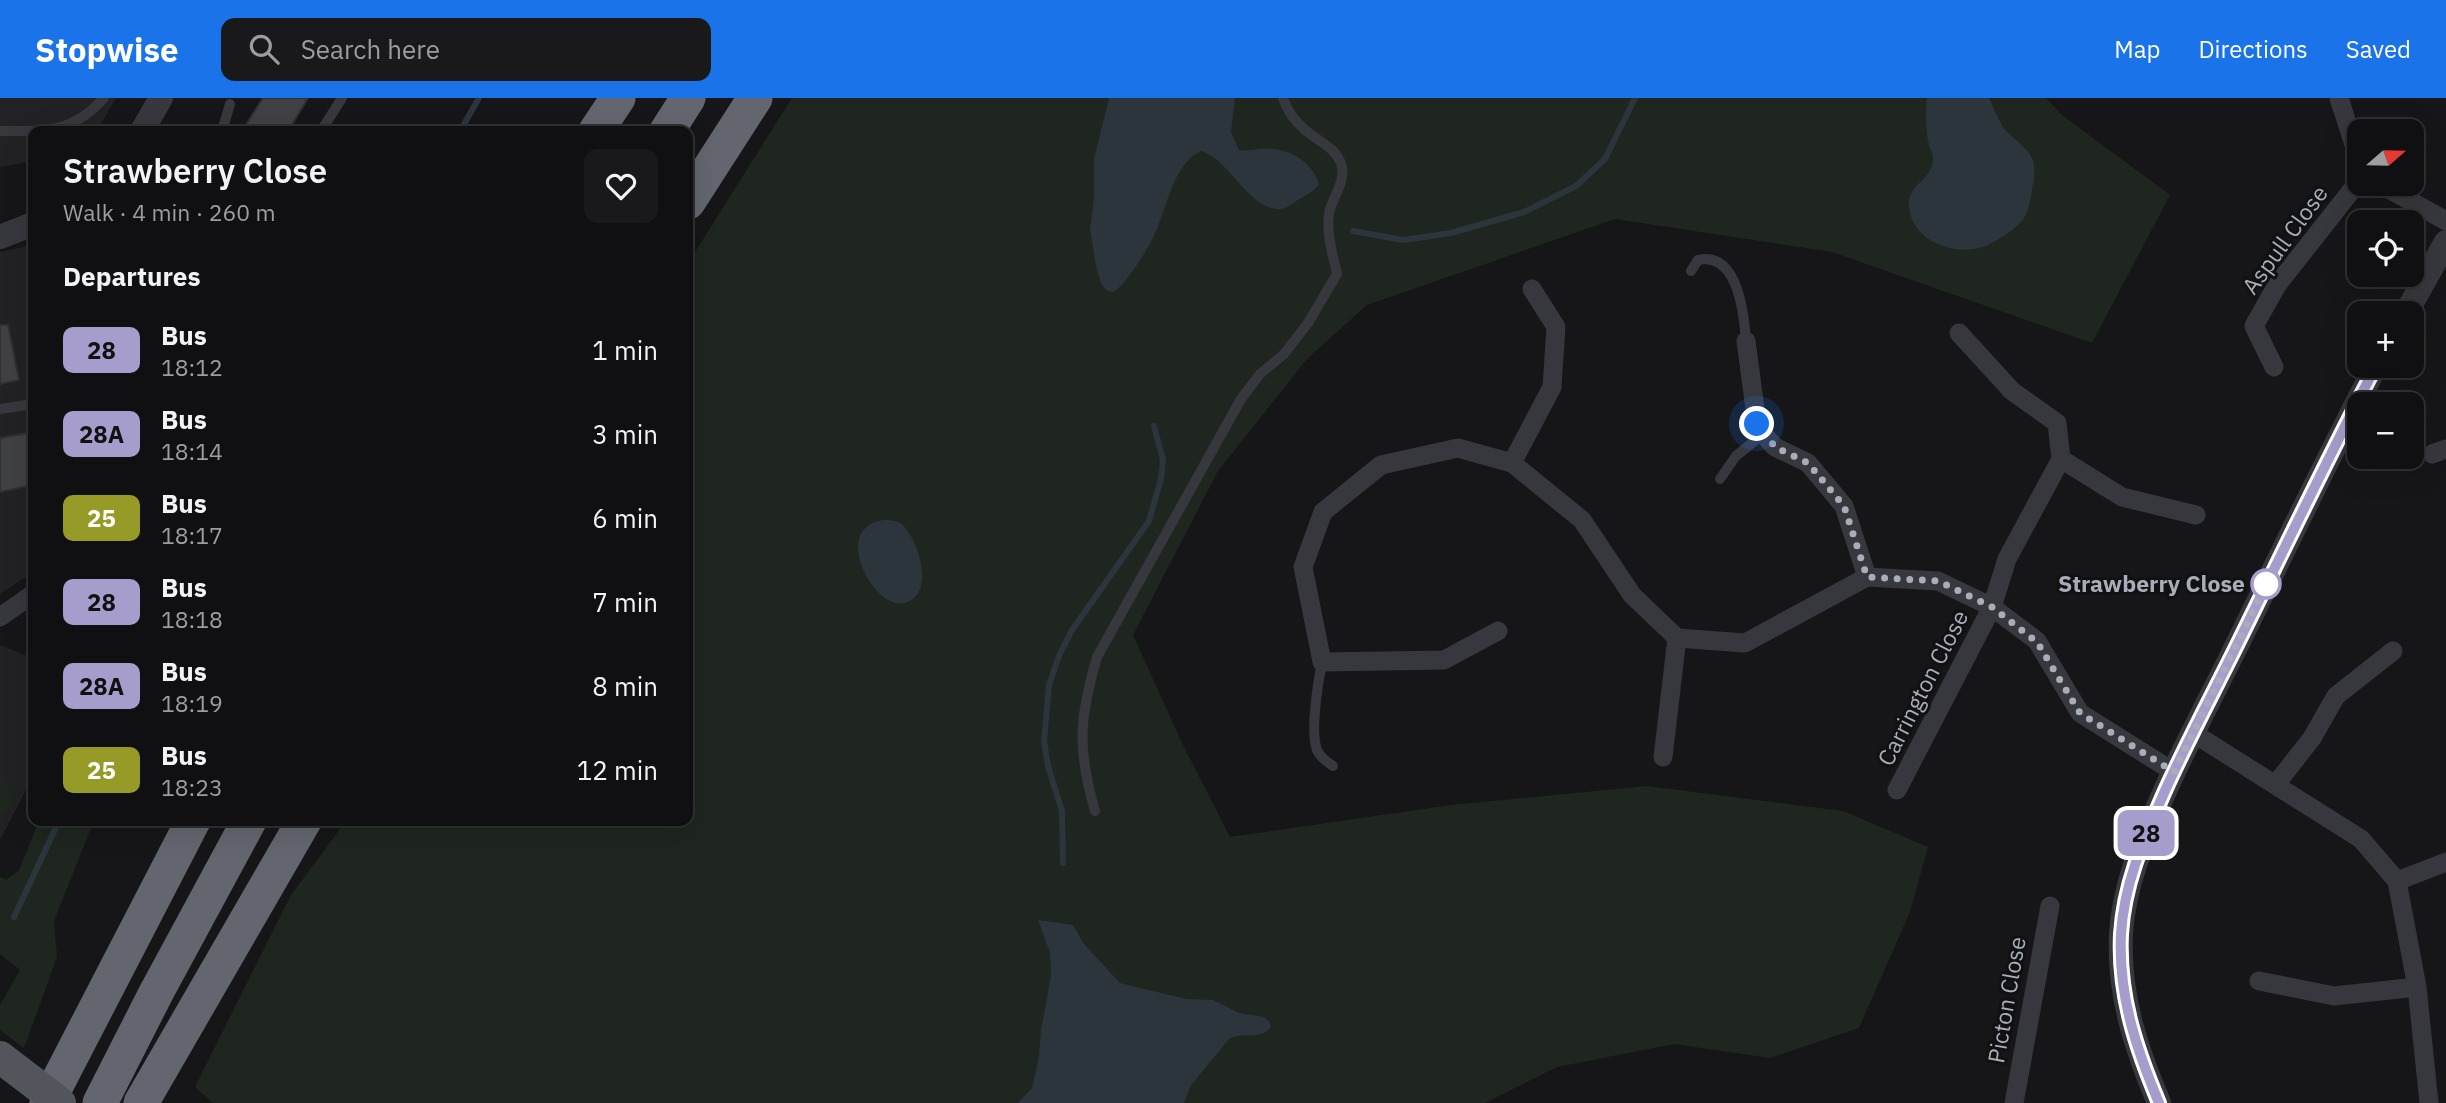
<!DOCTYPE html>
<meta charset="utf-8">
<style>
:root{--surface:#101012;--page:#19191b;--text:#f1f3f6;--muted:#9c9d9f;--line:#303032;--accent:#1a73e8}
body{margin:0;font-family:"IBM Plex Sans",sans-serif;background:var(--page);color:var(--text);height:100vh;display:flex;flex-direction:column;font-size:26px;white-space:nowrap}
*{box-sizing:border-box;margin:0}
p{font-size:23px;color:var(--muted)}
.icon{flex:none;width:38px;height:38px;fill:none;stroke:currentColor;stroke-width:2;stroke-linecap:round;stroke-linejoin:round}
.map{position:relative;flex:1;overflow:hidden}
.drawer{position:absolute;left:28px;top:28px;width:665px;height:700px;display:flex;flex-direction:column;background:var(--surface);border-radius:14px;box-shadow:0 7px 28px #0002,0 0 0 2px var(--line)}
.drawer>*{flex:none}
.badge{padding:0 14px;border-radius:10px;font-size:24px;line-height:46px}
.needle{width:46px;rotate:70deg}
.buttons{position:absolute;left:2347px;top:21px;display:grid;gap:14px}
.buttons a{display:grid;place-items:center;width:77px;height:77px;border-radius:14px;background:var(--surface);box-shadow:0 7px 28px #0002,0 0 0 2px var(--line);font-size:35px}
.you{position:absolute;width:35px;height:35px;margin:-18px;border:5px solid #fff;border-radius:50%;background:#1a73e8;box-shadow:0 0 0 10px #1a73e833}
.map>.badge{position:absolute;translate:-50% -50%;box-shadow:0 0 0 4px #fff}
h2{padding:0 35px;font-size:26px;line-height:63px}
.round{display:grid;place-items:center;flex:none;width:74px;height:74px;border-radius:14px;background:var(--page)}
.summary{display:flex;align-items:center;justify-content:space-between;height:119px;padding:0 35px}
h1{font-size:33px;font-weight:600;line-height:52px}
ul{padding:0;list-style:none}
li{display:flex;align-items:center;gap:21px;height:84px;padding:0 35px}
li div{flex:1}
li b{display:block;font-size:26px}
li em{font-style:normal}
li .badge{min-width:77px;font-weight:700;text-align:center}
header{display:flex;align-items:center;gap:42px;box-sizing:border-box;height:98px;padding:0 35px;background:var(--accent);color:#fff}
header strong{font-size:33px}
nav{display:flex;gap:38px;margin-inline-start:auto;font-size:24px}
.search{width:490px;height:63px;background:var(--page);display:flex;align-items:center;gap:18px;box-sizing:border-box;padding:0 24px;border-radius:14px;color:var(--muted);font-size:26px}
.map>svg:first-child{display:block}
</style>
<header>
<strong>Stopwise</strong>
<div class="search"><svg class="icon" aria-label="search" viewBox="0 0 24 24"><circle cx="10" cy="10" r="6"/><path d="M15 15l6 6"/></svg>Search here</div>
<nav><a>Map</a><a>Directions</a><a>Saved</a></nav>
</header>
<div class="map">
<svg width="2446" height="1005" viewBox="0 0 2446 1005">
<rect width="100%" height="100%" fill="#161618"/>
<path fill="#222225" d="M0,0H116L97,33H33V63L0,69Z
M33,147V474L0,496V154Z
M0,547L33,560V678L0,742Z"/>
<path fill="#1e261f" d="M792,0H2046L2062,17L2170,97L2092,245L1832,154L1615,121L1367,207L1307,261L1218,373L1133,537L1182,645L1230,739L1451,707L1647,688L1843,713L1928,749L1910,814L1859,930L1770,960L1674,946L1557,969L1485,1005H213L195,989L291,797L346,723H688V165Z
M0,680L15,688L11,714L0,715Z
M39,723H94L54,823L57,859L24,950L0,932V907L20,872L0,856V779L6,782L19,772Z"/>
<path fill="#2c353c" d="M1109,0H1235L1231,34L1239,52C1251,54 1260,49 1272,51C1293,52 1313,66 1319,86C1313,95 1306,97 1298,102C1292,106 1285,112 1278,111C1248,110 1230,62 1201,53C1175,64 1167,107 1157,131C1149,150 1129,182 1114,194L1107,193L1101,185L1096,168L1090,131L1094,100V60Z
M1927,0H1989C1994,11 1999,24 2006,33C2015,42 2027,49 2032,60C2036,69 2034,83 2032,92C2030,103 2028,119 2019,126C2011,134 1994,145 1983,149C1953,158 1912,143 1909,109C1907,86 1931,83 1933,63C1934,57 1929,49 1928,43C1926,29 1925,14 1927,0Z
M884,422C890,422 895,422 900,425C917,437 931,484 915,499C883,532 824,429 884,422Z
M1038,822L1073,827L1084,846L1120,885L1186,901L1213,902L1239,915L1264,919L1269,923L1271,929C1260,943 1243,933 1229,941L1191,987L1184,1005H1018L1032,990L1039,959L1041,932L1051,878L1050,855Z"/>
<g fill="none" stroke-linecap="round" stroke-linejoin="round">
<path stroke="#2c353c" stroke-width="6" d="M460,33L479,0
M1353,133L1403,142L1451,135L1524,114L1576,88L1605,61L1635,0
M1063,765L1062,713L1048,668L1044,643L1049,587L1059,558L1072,532L1149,423L1161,381L1163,362L1154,328
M14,819L59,723"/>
</g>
<path fill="#404145" stroke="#303034" stroke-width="2" d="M263,0H308L288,33H242Z
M0,227H8L19,282L0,286Z
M28,335L33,363V387L0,394V340Z"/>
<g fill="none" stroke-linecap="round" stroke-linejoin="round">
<path stroke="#37383d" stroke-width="10" d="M0,33C45,33 72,36 104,0
M222,33L230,6
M321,33L342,0
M1691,173L1698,162C1738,153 1744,216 1746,243
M0,311L33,306
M1720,381L1736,358L1763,336
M1322,564C1318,584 1310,633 1317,652C1320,659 1327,664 1333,668
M1095,713C1077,650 1079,621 1097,559L1241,301L1260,276L1284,256L1308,225L1337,176C1333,157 1326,136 1329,116C1331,100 1345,87 1342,69C1338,50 1317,43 1304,31C1294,22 1287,13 1283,0"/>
<path stroke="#37383d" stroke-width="19" d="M2339,0L2359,62
M2380,86L2446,123
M1746,243L1757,326L1763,336L1775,349L1808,365L1844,408L1867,479
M2274,269L2254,228L2277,187L2359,83
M2432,356L2446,351
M2061,361L2122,399L2196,417
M1512,365L1552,289L1556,229L1532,191
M0,519L33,496
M1498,533L1444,562L1322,564L1303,469L1323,414L1381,367L1458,350L1512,365L1582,422L1632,497L1677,540L1745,545L1867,479L1938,483L1992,509L2037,543L2080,615L2174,674
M2193,635L2361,741L2397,783L2417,889L2429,1005
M1663,659L1677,540
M2276,686L2312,640L2336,598L2393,553
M1897,692L1992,509L2007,461L2061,361L2057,325L2012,293L1959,235
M2397,783L2446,764
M2259,883L2334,898L2417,889
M2014,1005L2050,808"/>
<path stroke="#37383d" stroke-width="24" d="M142,33L161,0
M0,139L33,126
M2406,215L2446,144
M2159,1005C2136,950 2118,897 2121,836C2124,785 2144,741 2164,695C2185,648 2209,603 2232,557C2280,460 2326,363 2376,268"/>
<path stroke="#63666e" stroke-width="35" d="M596,33L618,0
M667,33L688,0
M688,104L755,0
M47,1005L193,723
M100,1005L156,895L249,723
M141,1005L304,723"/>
<path stroke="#53555c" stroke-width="32" d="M0,959L60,1005"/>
</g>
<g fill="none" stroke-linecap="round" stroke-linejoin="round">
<defs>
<path id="line" d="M2159,1005C2136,950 2118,897 2121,836C2124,785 2144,741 2164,695C2185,648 2209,603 2232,557C2280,460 2326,363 2376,268"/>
</defs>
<use href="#line" stroke="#fff" stroke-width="16"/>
<use href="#line" stroke="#a69dcd" stroke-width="10"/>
<path stroke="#a8adb8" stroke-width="7" stroke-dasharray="0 12.6" d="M1757,326L1775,349L1808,365L1844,408L1867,479L1938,483L1992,509L2037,544L2080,615L2174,674L2269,481L2266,486"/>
</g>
<circle fill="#fff" stroke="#a69dcd" stroke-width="3.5" cx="2266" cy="486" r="14"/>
<g text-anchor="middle" stroke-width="6" stroke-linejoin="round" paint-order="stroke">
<g font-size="23" fill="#a8adb8" stroke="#111113">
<text transform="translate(2285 142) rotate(-54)" y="8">Aspull Close</text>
<text transform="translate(1923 590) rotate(-63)" y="8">Carrington Close</text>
<text transform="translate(2007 902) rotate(-80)" y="8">Picton Close</text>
</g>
<g font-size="23" font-weight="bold" fill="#a8adb8" stroke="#111113" text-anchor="end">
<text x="2245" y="494">Strawberry Close</text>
</g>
</g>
</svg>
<div class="buttons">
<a><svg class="needle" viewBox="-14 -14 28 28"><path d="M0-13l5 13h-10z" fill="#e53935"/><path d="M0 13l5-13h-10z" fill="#9c9d9f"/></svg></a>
<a><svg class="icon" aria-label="locate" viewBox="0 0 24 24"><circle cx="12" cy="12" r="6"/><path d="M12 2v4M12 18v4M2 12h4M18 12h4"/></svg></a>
<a>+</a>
<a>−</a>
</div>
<div class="you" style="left:1757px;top:326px"></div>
<b class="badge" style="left:2146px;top:735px;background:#a69dcd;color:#111">28</b>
<section class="drawer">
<div class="summary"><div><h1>Strawberry Close</h1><p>Walk · 4 min · 260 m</p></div><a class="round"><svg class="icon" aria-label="heart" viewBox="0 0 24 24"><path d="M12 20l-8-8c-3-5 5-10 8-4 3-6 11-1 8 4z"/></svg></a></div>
<h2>Departures</h2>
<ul>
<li><span class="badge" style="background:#a69dcd;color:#111">28</span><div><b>Bus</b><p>18:12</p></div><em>1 min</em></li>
<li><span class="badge" style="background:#a69dcd;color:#111">28A</span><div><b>Bus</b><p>18:14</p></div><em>3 min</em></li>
<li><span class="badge" style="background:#969a27;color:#fff">25</span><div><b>Bus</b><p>18:17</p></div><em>6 min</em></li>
<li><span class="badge" style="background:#a69dcd;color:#111">28</span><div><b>Bus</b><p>18:18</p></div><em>7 min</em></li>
<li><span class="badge" style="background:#a69dcd;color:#111">28A</span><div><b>Bus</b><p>18:19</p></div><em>8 min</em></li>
<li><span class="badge" style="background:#969a27;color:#fff">25</span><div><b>Bus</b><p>18:23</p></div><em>12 min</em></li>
</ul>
</section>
</div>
